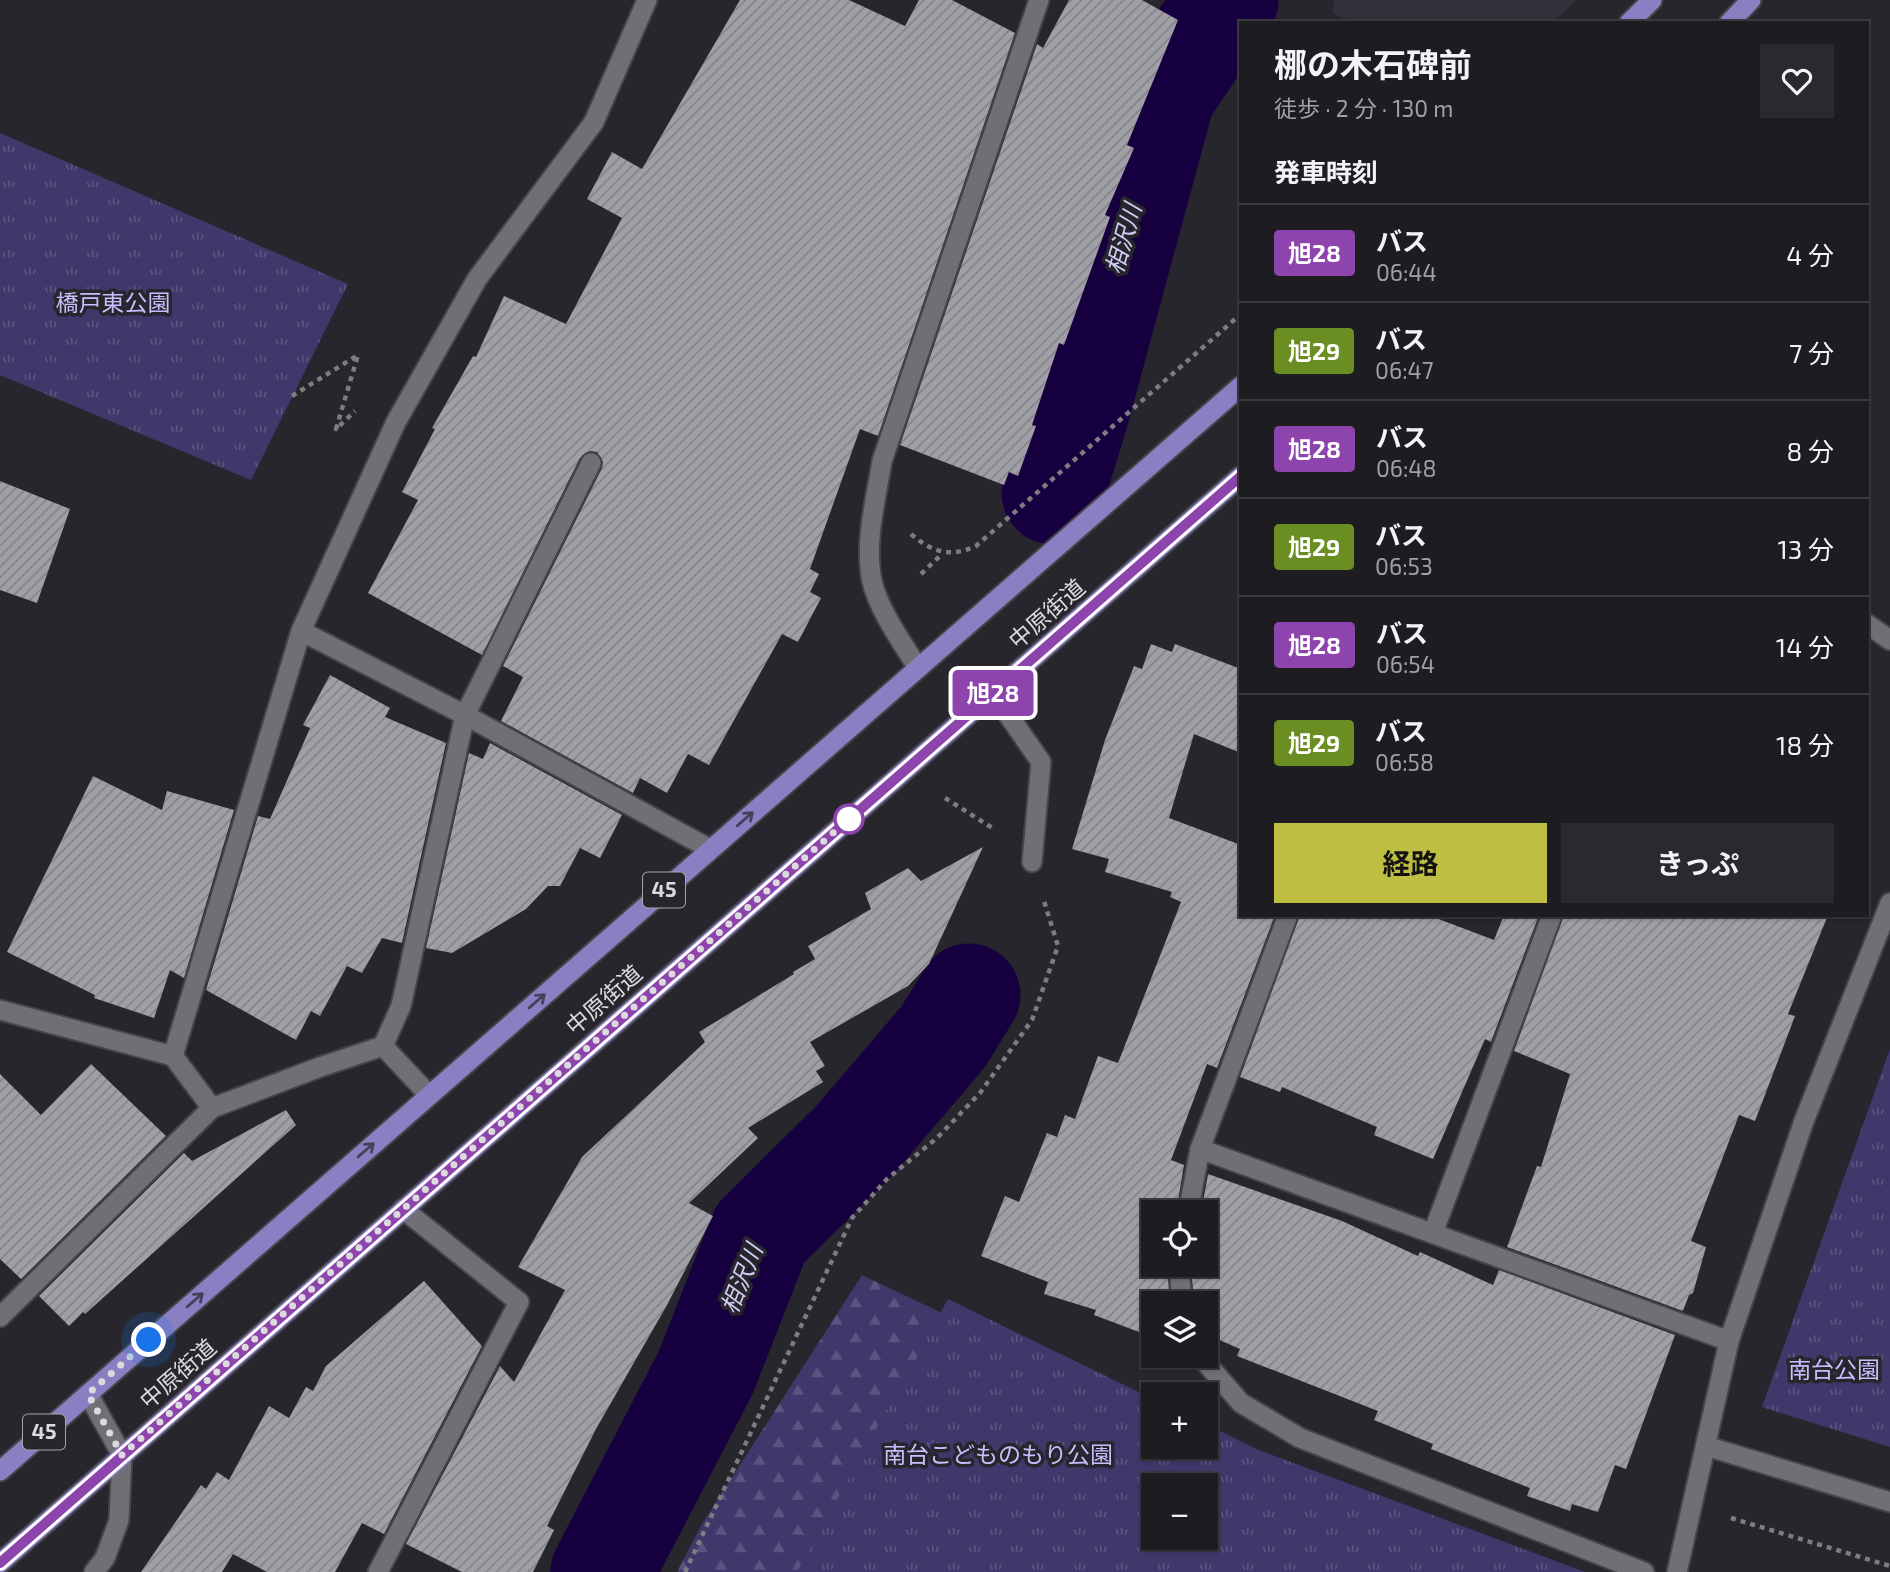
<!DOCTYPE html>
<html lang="ja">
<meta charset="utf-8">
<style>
:root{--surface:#1d1c21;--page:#2a292e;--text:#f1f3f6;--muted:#a0a1a5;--line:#3b3a3f;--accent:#bebf42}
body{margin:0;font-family:"Exo 2","Noto Sans JP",sans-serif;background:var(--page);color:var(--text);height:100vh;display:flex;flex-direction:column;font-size:26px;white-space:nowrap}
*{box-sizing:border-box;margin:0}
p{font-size:23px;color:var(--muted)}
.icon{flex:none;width:38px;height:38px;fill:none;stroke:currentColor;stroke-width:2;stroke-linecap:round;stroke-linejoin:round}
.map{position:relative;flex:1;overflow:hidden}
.drawer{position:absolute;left:1239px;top:21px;width:630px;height:896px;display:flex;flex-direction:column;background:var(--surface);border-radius:0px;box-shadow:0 2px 5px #0004,0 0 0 2px var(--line)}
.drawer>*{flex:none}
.badge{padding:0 14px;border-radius:5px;font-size:24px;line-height:46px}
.fabs{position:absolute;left:1141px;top:1200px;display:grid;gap:14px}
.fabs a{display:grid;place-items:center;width:77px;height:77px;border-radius:0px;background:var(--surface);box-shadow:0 2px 5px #0004,0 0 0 2px var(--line);font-size:35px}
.you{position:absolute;width:35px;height:35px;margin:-18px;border:5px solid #fff;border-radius:50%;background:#1a73e8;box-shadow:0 0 0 10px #1a73e833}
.map>.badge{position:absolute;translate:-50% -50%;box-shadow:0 0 0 4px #fff}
h2{padding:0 35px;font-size:26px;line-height:63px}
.round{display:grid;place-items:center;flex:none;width:74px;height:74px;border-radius:0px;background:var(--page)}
.head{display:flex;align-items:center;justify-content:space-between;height:119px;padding:0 35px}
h1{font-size:33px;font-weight:700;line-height:52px}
.action{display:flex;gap:14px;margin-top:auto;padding:14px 35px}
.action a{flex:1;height:80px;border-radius:0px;background:var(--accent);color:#111;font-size:28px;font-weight:700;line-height:80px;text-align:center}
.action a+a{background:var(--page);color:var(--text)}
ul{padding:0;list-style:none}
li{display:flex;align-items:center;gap:21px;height:98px;padding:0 35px;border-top:2px solid var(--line)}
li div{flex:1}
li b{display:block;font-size:26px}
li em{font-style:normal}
li .badge{min-width:77px;font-weight:700;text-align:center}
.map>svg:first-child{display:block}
</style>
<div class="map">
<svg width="1890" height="1572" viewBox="0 0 1890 1572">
<defs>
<pattern id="forest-firs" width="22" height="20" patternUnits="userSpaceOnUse" patternTransform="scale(1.75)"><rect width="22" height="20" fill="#40376b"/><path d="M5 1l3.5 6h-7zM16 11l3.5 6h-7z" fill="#5b5380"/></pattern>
<pattern id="park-tufts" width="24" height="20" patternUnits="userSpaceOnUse" patternTransform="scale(1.75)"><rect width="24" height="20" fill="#40376b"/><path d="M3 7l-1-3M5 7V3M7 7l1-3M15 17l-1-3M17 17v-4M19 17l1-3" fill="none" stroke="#5b5380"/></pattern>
<pattern id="building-hatch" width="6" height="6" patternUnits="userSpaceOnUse" patternTransform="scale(1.75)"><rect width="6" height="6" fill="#a09fa6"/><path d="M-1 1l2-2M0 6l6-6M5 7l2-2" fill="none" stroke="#848388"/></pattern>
</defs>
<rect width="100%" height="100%" fill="#27262c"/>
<path fill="#31303b" d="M1334,0H1576L1553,23H1354L1333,13Z"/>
<path fill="url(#forest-firs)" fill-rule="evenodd" d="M862,1275L1153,1414V1447H1206L1563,1572H677L702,1524ZM1153,1486H1206V1538H1153Z"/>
<path fill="url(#park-tufts)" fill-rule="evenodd" d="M0,133L348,284L251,480L0,375Z
M1890,1049V1447L1762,1407Z
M948,1299L1153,1399V1447H1206V1424L1256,1449L1585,1572H797ZM1153,1486H1206V1538H1153Z"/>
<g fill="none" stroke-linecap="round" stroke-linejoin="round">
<path stroke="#170040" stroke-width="103" d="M1053,493L1077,415L1164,94L1227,0
M602,1572L706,1372L760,1234L855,1140L943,1037L969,995"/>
</g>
<path fill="url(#building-hatch)" d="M740,0H849L905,26L919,0H952L1015,33L878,436L860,429L810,569L819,574L810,592L821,598L798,642L782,634L709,765L688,754L667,793L640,778L633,793L501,721L523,677L503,666L602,468L603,462L597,452L590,451L580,458L482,655L368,593L418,500L402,492L435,429L432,428L473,356L476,357L504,296L566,324L622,218L587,199L612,152L642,169Z
M1069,0H1142L1178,20L1127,145L1134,148L1105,215L1110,217L1064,345L1059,343L1032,425L1036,426L1018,476L1009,472L1004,485L900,445L1037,44L1043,48Z
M0,481L70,509L37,603L0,590Z
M1151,644L1172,652L1175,644L1241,669V753L1194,734L1169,818L1241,845V915H1275L1217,1068L1207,1064L1171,1160L1184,1165L1176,1213H1153V1265H1167L1170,1304H1153V1310L1148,1308L1139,1332L1094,1315L1096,1310L1044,1294L1048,1282L981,1256L1005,1196L1019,1202L1047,1133L1057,1137L1065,1115L1075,1119L1098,1056L1118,1063L1181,902L1170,897L1172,892L1105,872L1109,859L1072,849L1105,740L1134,666L1142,669Z
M330,675L390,708L385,717L446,743L402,943L382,938L362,973L347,966L320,1016L311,1011L296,1040L206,990L258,816L270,819L310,728L303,725Z
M490,743L622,815L600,858L580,848L560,886H548L526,909L452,953L426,948L469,753L483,759Z
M93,776L162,810L167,791L234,810L184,978L170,970L154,1018L94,998L95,995L7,952Z
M983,847L929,964L908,986L810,1042L825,1066L816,1071L823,1082L748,1128L758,1138L689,1203L713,1216L667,1305L596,1429L547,1526L554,1530L533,1572H462L406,1544L500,1366L514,1382L565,1290L518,1267L582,1157L705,1042L699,1032L794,974L793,972L815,959L808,946L871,909L865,893L908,868L921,881Z
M1300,915H1428L1494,940L1504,915H1539L1491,1042L1485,1039L1433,1159L1374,1135L1377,1127L1282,1087L1280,1092L1240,1077Z
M1564,915H1828L1788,1014L1795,1016L1755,1121L1739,1115L1691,1241L1706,1247L1693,1293L1689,1295L1683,1311L1507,1247L1537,1166L1541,1167L1570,1074L1514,1051Z
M91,1064L166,1136L21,1279L0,1259V1074L41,1115Z
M286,1110L296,1125L85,1314L83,1312L69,1326L39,1296L184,1153L192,1161Z
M1208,1174L1342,1221L1418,1256L1420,1252L1493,1285L1499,1270L1675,1335L1626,1469L1615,1465L1598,1512L1572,1504L1570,1511L1527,1496L1530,1488L1431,1449L1433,1444L1374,1420L1378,1411L1237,1356L1240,1349L1206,1334V1304H1194L1191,1265H1206V1213H1201Z
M424,1281L482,1346L384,1534L362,1523L335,1572H267L233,1554L222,1572H141L201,1485L206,1489L217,1472L229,1480L269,1406L289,1418L306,1387L313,1391L326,1366Z"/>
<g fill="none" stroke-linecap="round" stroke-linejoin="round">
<defs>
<path id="service" d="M465,715L591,463
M1200,1149L1729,1341
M1433,1233L1552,915
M378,1572L519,1302L403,1209"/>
<path id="minor" d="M1867,624L1890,640
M301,631L465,715L401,1006L383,1046L429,1095
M918,668C903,644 878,609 872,581C864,542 876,499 882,461L1039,0
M993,693L1041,762L1032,862
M465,715L710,849
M0,1010L173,1056
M212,1108L320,1067L383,1046
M1188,1213L1200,1149L1288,915
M1179,1265L1182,1304
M0,1317L212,1108L173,1056L301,631L396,422L477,279L594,122L647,0
M1200,1356L1241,1403L1300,1438L1644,1572
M88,1394L122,1455L119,1520L105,1558L94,1572
M1706,1446L1890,1502"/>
<path id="tertiary" d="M1677,1572L1729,1341L1804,1121L1890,903"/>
<path id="primary" d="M1629,23L1652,0
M1729,23L1751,0
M0,1471L1241,386
M0,1563L1241,476"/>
</defs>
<use href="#service" stroke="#454449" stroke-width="23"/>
<use href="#minor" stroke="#454449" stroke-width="23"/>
<use href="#tertiary" stroke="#454449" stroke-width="23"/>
<use href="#primary" stroke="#454449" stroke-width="23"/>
<path stroke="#7c7c81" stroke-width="4.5" stroke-dasharray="5 5" stroke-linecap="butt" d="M292,396L358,355L336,429L355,411
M911,534C932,552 950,558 976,546L1241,314
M921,574L942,554
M945,798L994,829
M1731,1518L1890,1566
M685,1572L852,1218L887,1179L937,1138L980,1093L1032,1020L1058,946L1044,901"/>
<use href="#service" stroke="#706f75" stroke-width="19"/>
<use href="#minor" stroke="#706f75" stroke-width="19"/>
<use href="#tertiary" stroke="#706f75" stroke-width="19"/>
<use href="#primary" stroke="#8b7fc4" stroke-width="19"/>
</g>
<defs><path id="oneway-shaft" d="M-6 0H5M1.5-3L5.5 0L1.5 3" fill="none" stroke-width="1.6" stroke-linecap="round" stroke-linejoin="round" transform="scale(1.75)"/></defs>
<g stroke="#45415a">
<use href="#oneway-shaft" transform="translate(745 819) rotate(-41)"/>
<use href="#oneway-shaft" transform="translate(537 1001) rotate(-41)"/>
<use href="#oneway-shaft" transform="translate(366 1150) rotate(-41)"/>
<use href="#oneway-shaft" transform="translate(195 1300) rotate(-41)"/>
</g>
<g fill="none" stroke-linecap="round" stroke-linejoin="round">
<defs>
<path id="line" d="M0,1563L1241,476"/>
</defs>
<use href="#line" stroke="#fff" stroke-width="16"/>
<use href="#line" stroke="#8e44ad" stroke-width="10"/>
<path stroke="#dbdbde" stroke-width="7" stroke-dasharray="0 12.6" d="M149,1340L88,1394L122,1455L849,819"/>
</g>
<circle fill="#fff" stroke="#8e44ad" stroke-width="3.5" cx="849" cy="819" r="14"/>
<g text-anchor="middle" stroke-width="7" stroke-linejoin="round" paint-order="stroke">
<g fill="#27262c" stroke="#a5a5a9" stroke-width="2">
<rect x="643" y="872.5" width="42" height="35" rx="5"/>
<rect x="23" y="1414.5" width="42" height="35" rx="5"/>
</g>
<g font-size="21" font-weight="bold" fill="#dbdbde">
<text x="664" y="897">45</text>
<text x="44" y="1439">45</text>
</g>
<g font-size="23" fill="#c6bffd" stroke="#27262c">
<text x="113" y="311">橋戸東公園</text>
<text x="1834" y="1378">南台公園</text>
<text x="998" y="1463">南台こどものもり公園</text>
</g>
<g font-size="23" fill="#dbdbde" stroke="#27262c">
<text transform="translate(1047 614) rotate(-41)" y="8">中原街道</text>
<text transform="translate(604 1000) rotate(-41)" y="8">中原街道</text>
<text transform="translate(178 1374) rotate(-41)" y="8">中原街道</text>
</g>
<g font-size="24" font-style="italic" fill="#d1cdf6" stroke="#27262c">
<text transform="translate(1124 239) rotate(-74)" y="8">相沢川</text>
<text transform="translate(742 1279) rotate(-68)" y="8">相沢川</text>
</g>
</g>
</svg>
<div class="fabs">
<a><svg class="icon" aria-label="locate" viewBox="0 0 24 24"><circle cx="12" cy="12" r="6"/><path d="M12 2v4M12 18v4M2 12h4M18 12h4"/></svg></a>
<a><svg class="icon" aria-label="layers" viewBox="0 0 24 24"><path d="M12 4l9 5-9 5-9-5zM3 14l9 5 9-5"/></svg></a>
<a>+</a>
<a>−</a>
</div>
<div class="you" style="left:149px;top:1340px"></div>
<b class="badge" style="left:993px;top:693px;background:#8e44ad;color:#fff">旭28</b>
<section class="drawer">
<div class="head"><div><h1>梛の木石碑前</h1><p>徒歩 · 2 分 · 130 m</p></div><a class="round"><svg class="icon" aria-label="heart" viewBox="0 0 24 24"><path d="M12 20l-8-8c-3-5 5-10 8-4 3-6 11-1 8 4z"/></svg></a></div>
<h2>発車時刻</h2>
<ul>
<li><span class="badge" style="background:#8e44ad;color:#fff">旭28</span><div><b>バス</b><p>06:44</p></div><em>4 分</em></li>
<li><span class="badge" style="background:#6b8e23;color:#fff">旭29</span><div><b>バス</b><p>06:47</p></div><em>7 分</em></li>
<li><span class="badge" style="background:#8e44ad;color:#fff">旭28</span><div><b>バス</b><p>06:48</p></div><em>8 分</em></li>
<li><span class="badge" style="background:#6b8e23;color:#fff">旭29</span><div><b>バス</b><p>06:53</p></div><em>13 分</em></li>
<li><span class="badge" style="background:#8e44ad;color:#fff">旭28</span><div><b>バス</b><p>06:54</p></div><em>14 分</em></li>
<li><span class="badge" style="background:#6b8e23;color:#fff">旭29</span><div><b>バス</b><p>06:58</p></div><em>18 分</em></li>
</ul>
<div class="action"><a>経路</a><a>きっぷ</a></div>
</section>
</div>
